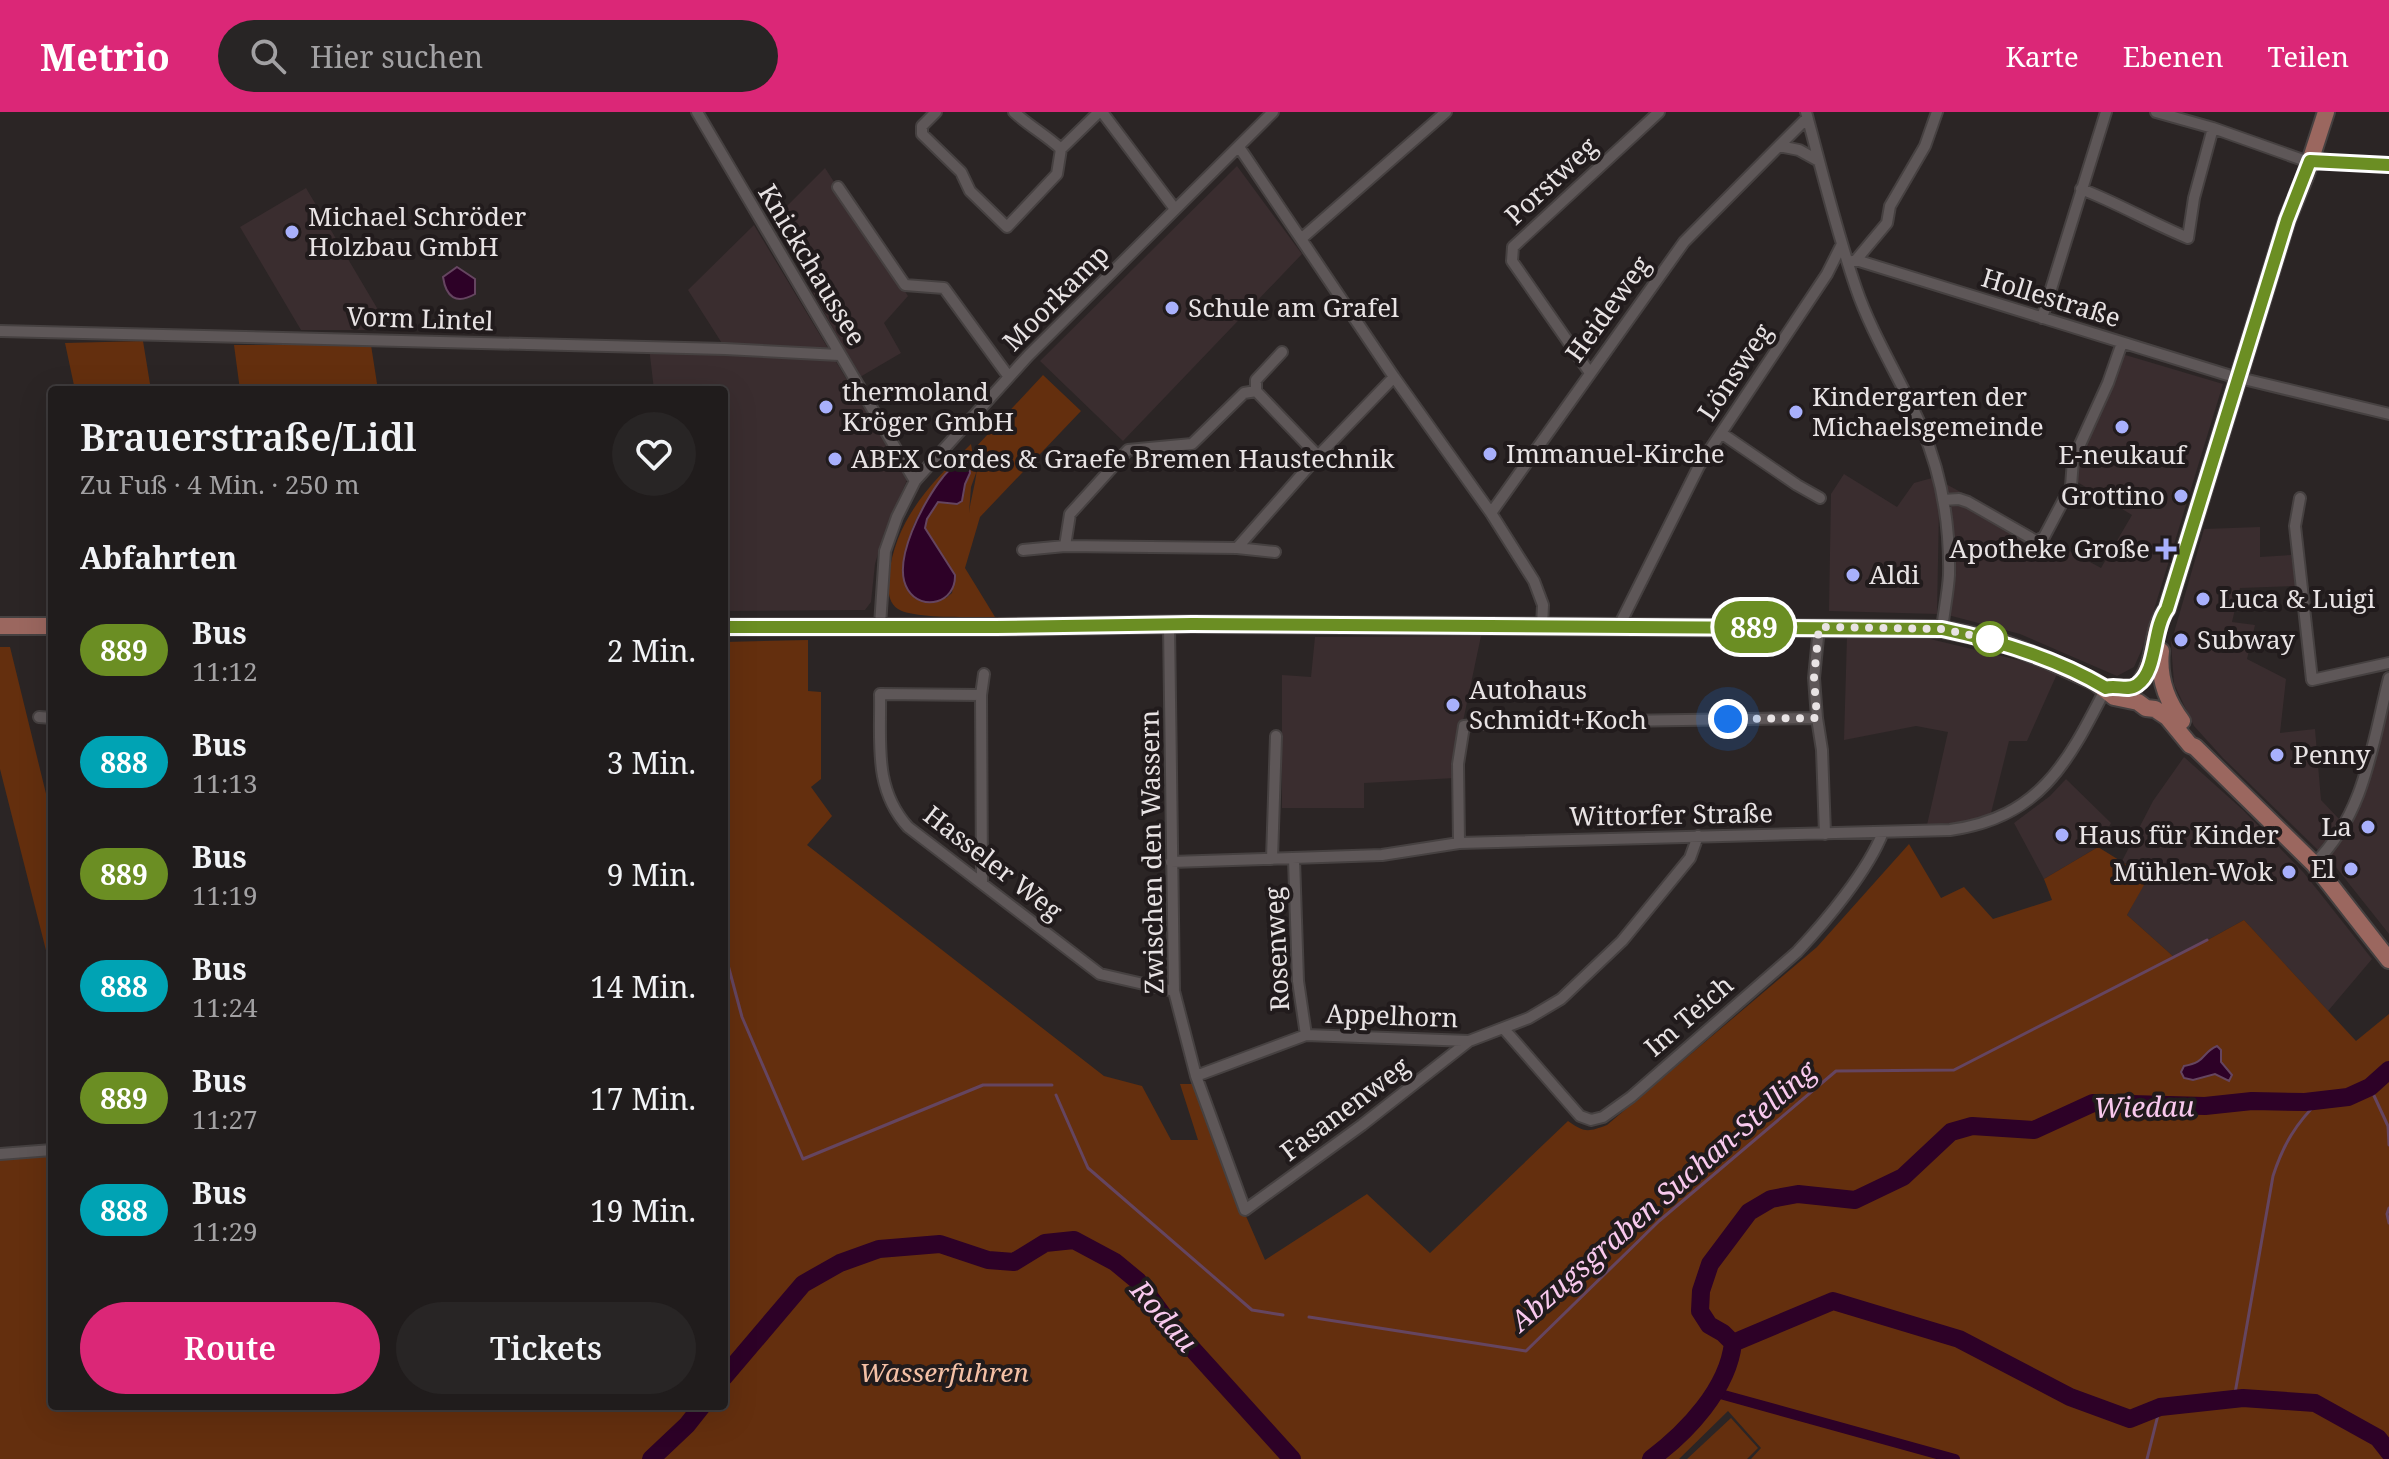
<!DOCTYPE html>
<html lang="de">
<meta charset="utf-8">
<style>
:root{--surface:#201c1c;--page:#282525;--text:#f1f3f6;--muted:#a2a1a3;--line:#3d3a3b;--accent:#db2777}
body{margin:0;font-family:"Noto Serif",serif;background:var(--page);color:var(--text);height:100vh;display:flex;flex-direction:column;font-size:30px;white-space:nowrap}
*{box-sizing:border-box;margin:0}
p{font-size:26px;color:var(--muted)}
.icon{flex:none;width:44px;height:44px;fill:none;stroke:currentColor;stroke-width:2;stroke-linecap:round;stroke-linejoin:round}
.map{position:relative;flex:1;overflow:hidden}
.drawer{position:absolute;left:48px;top:274px;width:680px;height:1024px;display:flex;flex-direction:column;background:var(--surface);border-radius:8px;box-shadow:0 8px 32px #0002,0 0 0 2px var(--line)}
.drawer>*{flex:none}
.badge{padding:0 16px;border-radius:26px;font-size:28px;line-height:52px}
.you{position:absolute;width:40px;height:40px;margin:-20px;border:6px solid #fff;border-radius:50%;background:#1a73e8;box-shadow:0 0 0 12px #1a73e833}
.map>.badge{position:absolute;translate:-50% -50%;box-shadow:0 0 0 4px #fff}
h2{padding:0 32px;font-size:30px;line-height:72px}
.round{display:grid;place-items:center;flex:none;width:84px;height:84px;border-radius:42px;background:var(--page)}
.head{display:flex;align-items:center;justify-content:space-between;height:136px;padding:0 32px}
h1{font-size:38px;font-weight:600;line-height:60px}
.primary-button{display:flex;gap:16px;margin-top:auto;padding:16px 32px}
.primary-button a{flex:1;height:92px;border-radius:48px;background:var(--accent);color:#fff;font-size:32px;font-weight:600;line-height:92px;text-align:center}
.primary-button a+a{background:var(--page);color:var(--text)}
ul{padding:0;list-style:none}
li{display:flex;align-items:center;gap:24px;height:112px;padding:0 32px}
li div{flex:1}
li b{display:block;font-size:30px}
li em{font-style:normal}
li .badge{min-width:88px;font-weight:700;text-align:center}
header{display:flex;align-items:center;gap:48px;box-sizing:border-box;height:112px;padding:0 40px;background:var(--accent);color:#fff}
header strong{font-size:38px}
nav{display:flex;gap:44px;margin-inline-start:auto;font-size:28px}
.search{width:560px;height:72px;background:var(--page);display:flex;align-items:center;gap:20px;box-sizing:border-box;padding:0 28px;border-radius:44px;color:var(--muted);font-size:30px}
.map>svg:first-child{display:block}
</style>
<header>
<strong>Metrio</strong>
<div class="search"><svg class="icon" aria-label="search" viewBox="0 0 24 24"><circle cx="10" cy="10" r="6"/><path d="M15 15l6 6"/></svg>Hier suchen</div>
<nav><a>Karte</a><a>Ebenen</a><a>Teilen</a></nav>
</header>
<div class="map">
<svg width="2389" height="1347" viewBox="0 0 2389 1347">
<rect width="100%" height="100%" fill="#2b2525"/>
<path fill="#3a2d2f" d="M1237,54L1302,142L1123,329L1040,249Z
M825,56L908,184L884,211L901,241L860,265L773,108Z
M306,76L390,218H301L240,115Z
M754,113L907,368L884,421L875,452L871,490L865,498L724,499V278H654L649,235L725,236L688,178Z
M2122,242L2223,272L2142,537L2134,555L2117,564L2020,522L1948,503L1952,413L1951,394L1944,371L2101,456L2132,403L2074,368L2096,305L2115,266Z
M1844,362L1897,395L1914,371L1932,366L1939,396L1937,502L1829,499L1831,382Z
M2260,415V445L2291,443L2296,474L2240,476L2232,510L2255,513L2247,547L2286,567L2280,621L2315,617L2321,688L2340,708L2331,732L2322,742L2223,646L2194,614L2174,572L2171,531L2204,417Z
M1481,524L1462,614L1455,666L1364,671V696H1282V563L1311,565L1315,525Z
M1847,524L1930,527L2022,549L2057,562L2027,629H2009L1990,705L1971,710L1927,713L1948,620L1916,614L1844,628Z
M2389,588V822L2331,749V743L2367,674L2380,612Z
M2184,645L2243,698L2304,761L2372,847L2328,899L2244,808L2175,846L2127,803L2147,766L2122,749L2153,689Z
M2066,667L2111,711L2098,735L2044,767L2014,711L2050,684Z"/>
<path fill="#642f0e" fill-rule="evenodd" d="M143,229L151,278H75L65,231Z
M234,233H371L378,278H240Z
M1043,263L1081,299L980,405L965,456L995,505C975,505 913,507 898,497C887,490 888,475 889,464C895,407 932,370 971,332L976,361L971,375L969,401C972,378 981,358 975,336ZM971,356L965,372L964,383L952,392L944,389L938,390L927,407L925,416L955,463L952,481L946,486L905,469C902,443 911,406 930,387C942,375 958,366 971,356Z
M808,528V579L821,580V667L811,675L832,704L807,733L1104,964L1142,974L1171,1028H1198L1180,972H1194L1213,1028L1265,1148L1367,1082L1430,1141L1568,1009C1585,1021 1588,1020 1607,1013L1817,835L1909,732L1941,786L1964,775L1993,807L2052,788L2044,767L2098,735L2148,766L2127,803L2175,846L2244,808L2356,929L2389,902V1347H1751L1761,1336L1728,1299L1679,1347H0V1043L52,1039V1294H724V530Z
M0,535H10L52,706V862L0,657Z
M1731,1306L1758,1336L1747,1347H1687Z"/>
<path fill="#2d0127" stroke="#654560" stroke-width="2" d="M457,155L475,167V182C456,193 446,185 443,165Z
M961,348H968L970,361L965,372L962,389L957,392L938,390L927,407L925,416L955,463C956,491 922,500 908,478C890,450 925,387 943,365C948,358 956,353 961,348Z
M2217,934L2221,938V950L2232,963L2229,969L2215,962L2193,968L2184,966L2181,960L2184,954C2207,950 2201,941 2217,934Z"/>
<g fill="none" stroke-linecap="round" stroke-linejoin="round">
<path stroke="#654560" stroke-width="3" d="M724,838L742,905L803,1047L983,973H1052
M2370,975L2388,1014L2389,1033
M1056,983L1088,1056L1252,1198L1283,1203
M2389,1096L2387,1102L2389,1111
M1309,1205L1526,1239L1659,1109L1836,959L1954,958L2207,828
M2234,1287L2273,1064C2283,1033 2296,1011 2320,988
M2147,1347L2160,1295"/>
<path stroke="#2d0127" stroke-width="10" d="M1713,1280L1955,1347"/>
<path stroke="#2d0127" stroke-width="18" d="M1733,1231L1833,1189L1959,1227L2070,1285L2130,1307L2160,1295L2243,1286L2315,1291L2378,1326L2389,1340
M724,1265L803,1172L840,1151L879,1137L940,1132L988,1148L1014,1150L1045,1131L1074,1128L1115,1150L1138,1169L1168,1210L1292,1347
M651,1347L687,1313L702,1294
M1651,1347C1687,1320 1728,1277 1733,1231L1723,1221L1709,1213L1700,1199L1701,1179L1710,1152L1749,1100L1771,1087L1798,1082L1855,1088L1903,1065L1951,1020L1972,1014L2034,1018L2093,991L2205,994L2252,989L2305,990L2348,985L2370,975L2389,958"/>
<defs>
<path id="street" d="M697,0L915,369
M936,0L922,14V22L961,60L970,79L1007,115L1057,62L1061,37L1099,0
M1014,0C1029,14 1046,23 1061,37
M1102,0L1175,97
M1806,0C1822,59 1836,118 1856,176C1872,223 1901,268 1921,314C1941,360 1950,412 1949,463C1948,481 1944,499 1942,517
M2156,0L2213,16L2303,48L2389,53
M1779,34L1807,6
M1239,35L1394,265L1491,401L1534,469L1543,493L1542,514
M838,75L905,173L944,176L1009,265
M2081,77C2118,91 2151,111 2188,126L2194,86L2213,16
M1301,127L1446,0
M1856,148L1887,111L1890,94L1925,34L1937,0
M1849,150L1856,148L2231,264L2389,302
M2042,206L2106,0
M0,219L725,237L839,243
M1590,261L1512,149L1513,135L1659,0
M1256,279L1318,344
M1721,321L1797,373L1820,386
M2300,386L2295,414L2312,568L2389,551
M1943,388L1959,387L1968,390L2036,429L2044,425L2071,374L2073,348L2108,271L2122,231
M1491,401L1684,130L1779,34L1799,38L1819,49
M1065,434L1070,402L1128,338L1192,332L1244,281L1256,279V268L1282,240
M1237,436L1275,440
M1023,438L1065,434L1237,436L1318,344L1394,265
M880,513L885,439L897,405L915,369L1028,244L1273,0
M1169,514L1174,879L1196,964L1245,1098L1362,1013L1469,929
M1619,514L1699,354L1827,162L1842,132
M981,583L880,582C881,631 873,676 908,715L1100,862L1174,879
M39,605L52,606
M1817,606L1822,638L1825,722
M1459,731L1458,652L1464,614L1491,611L1817,606L1814,566L1819,515
M1272,747L1276,624
M1294,747L1298,869L1306,923
M1171,750L1382,743L1459,731L1950,718C2040,706 2068,650 2106,576
M2314,752C2365,702 2372,633 2389,566
M982,771L981,583L984,562
M1504,917L1580,1004L1591,1008L1603,1005L1631,985L1797,840C1826,809 1868,759 1883,720
M1196,964L1306,923L1469,929L1529,906L1561,887L1622,829L1690,746L1698,724
M0,1042L52,1038"/>
<path id="primary" d="M0,514H52
M724,515H996L1192,512L1942,517L1995,528L2047,548L2095,570L2114,585L2138,590L2146,596L2155,597L2167,605L2190,633L2195,635L2314,752L2389,848
M2161,539C2158,566 2166,588 2182,609
M2142,568C2157,547 2151,517 2167,497L2287,108L2306,62L2326,0"/>
</defs>
<use href="#street" stroke="#464141" stroke-width="14"/>
<use href="#primary" stroke="#464141" stroke-width="20"/>
<use href="#street" stroke="#5e5758" stroke-width="10"/>
<use href="#primary" stroke="#9b675f" stroke-width="16"/>
</g>
<g fill="none" stroke-linecap="round" stroke-linejoin="round">
<defs>
<path id="line" d="M724,515H996L1192,512L1942,517C1999,529 2056,546 2106,576C2116,572 2127,580 2137,573C2158,559 2152,517 2167,497L2287,108L2310,49L2389,53"/>
</defs>
<use href="#line" stroke="#fff" stroke-width="18"/>
<use href="#line" stroke="#6b8e23" stroke-width="12"/>
<path stroke="#e8e3e4" stroke-width="8" stroke-dasharray="0 14.4" d="M1728,607L1817,606L1814,566L1819,515L1942,517L1995,528L1990,527"/>
</g>
<g fill="#a8b0fc" stroke="#211b1c" stroke-width="3">
<circle cx="292" cy="120" r="8"/>
<circle cx="1172" cy="196" r="8"/>
<circle cx="826" cy="295" r="8"/>
<circle cx="1796" cy="300" r="8"/>
<circle cx="2122" cy="315" r="8"/>
<circle cx="1490" cy="342" r="8"/>
<circle cx="835" cy="347" r="8"/>
<circle cx="2181" cy="384" r="8"/>
<path d="M2162 425h8v8h8v8h-8v8h-8v-8h-8v-8h8z"/>
<circle cx="1853" cy="463" r="8"/>
<circle cx="2203" cy="487" r="8"/>
<circle cx="2181" cy="528" r="8"/>
<circle cx="1453" cy="593" r="8"/>
<circle cx="2277" cy="643" r="8"/>
<circle cx="2368" cy="715" r="8"/>
<circle cx="2062" cy="723" r="8"/>
<circle cx="2351" cy="757" r="8"/>
<circle cx="2289" cy="760" r="8"/>
</g>
<circle fill="#fff" stroke="#6b8e23" stroke-width="4" cx="1990" cy="527" r="16"/>
<g text-anchor="middle" stroke-width="8" stroke-linejoin="round" paint-order="stroke">
<g font-size="26" fill="#e8e3e4" stroke="#211b1c">
<text transform="translate(1551 69) rotate(-43)" y="9">Porstweg</text>
<text transform="translate(812 153) rotate(59)" y="9">Knickchaussee</text>
<text transform="translate(1056 186) rotate(-45)" y="9">Moorkamp</text>
<text transform="translate(2051 186) rotate(17)" y="9">Hollestraße</text>
<text transform="translate(1608 197) rotate(-54)" y="9">Heideweg</text>
<text transform="translate(420 207) rotate(2)" y="9">Vorm Lintel</text>
<text transform="translate(1735 260) rotate(-56)" y="9">Lönsweg</text>
<text transform="translate(1671 703) rotate(-1)" y="9">Wittorfer Straße</text>
<text transform="translate(1152 740) rotate(-91)" y="9">Zwischen den Wassern</text>
<text transform="translate(993 751) rotate(38)" y="9">Hasseler Weg</text>
<text transform="translate(1277 837) rotate(-93)" y="9">Rosenweg</text>
<text transform="translate(1392 904) rotate(2)" y="9">Appelhorn</text>
<text transform="translate(1689 904) rotate(-41)" y="9">Im Teich</text>
<text transform="translate(1345 997) rotate(-37)" y="9">Fasanenweg</text>
</g>
<g font-size="26" fill="#e8e3e4" stroke="#211b1c" text-anchor="start">
<text x="308" y="114">Michael Schröder<tspan x="308" dy="30">Holzbau GmbH</tspan></text>
<text x="1188" y="205">Schule am Grafel</text>
<text x="842" y="289">thermoland<tspan x="842" dy="30">Kröger GmbH</tspan></text>
<text x="1812" y="294">Kindergarten der<tspan x="1812" dy="30">Michaelsgemeinde</tspan></text>
<text x="1506" y="351">Immanuel-Kirche</text>
<text x="2122" y="352" text-anchor="middle">E-neukauf</text>
<text x="851" y="356">ABEX Cordes &amp; Graefe Bremen Haustechnik</text>
<text x="2165" y="393" text-anchor="end">Grottino</text>
<text x="2150" y="446" text-anchor="end">Apotheke Große</text>
<text x="1869" y="472">Aldi</text>
<text x="2219" y="496">Luca &amp; Luigi</text>
<text x="2197" y="537">Subway</text>
<text x="1469" y="587">Autohaus<tspan x="1469" dy="30">Schmidt+Koch</tspan></text>
<text x="2293" y="652">Penny</text>
<text x="2352" y="724" text-anchor="end">La</text>
<text x="2078" y="732">Haus für Kinder</text>
<text x="2335" y="766" text-anchor="end">El</text>
<text x="2273" y="769" text-anchor="end">Mühlen-Wok</text>
</g>
<g font-size="26" font-style="italic" fill="#f4c0a5" stroke="#211b1c">
<text x="944" y="1270">Wasserfuhren</text>
</g>
<g font-size="28" font-style="italic" fill="#f9c9ee" stroke="#211b1c">
<text transform="translate(2144 995) rotate(-1)" y="10">Wiedau</text>
<text transform="translate(1663 1084) rotate(-41)" y="10">Abzugsgraben Suchan-Stelling</text>
<text transform="translate(1164 1204) rotate(49)" y="10">Rodau</text>
</g>
</g>
</svg>
<div class="you" style="left:1728px;top:607px"></div>
<b class="badge" style="left:1754px;top:515px;background:#6b8e23;color:#fff">889</b>
<section class="drawer">
<div class="head"><div><h1>Brauerstraße/Lidl</h1><p>Zu Fuß · 4 Min. · 250 m</p></div><a class="round"><svg class="icon" aria-label="heart" viewBox="0 0 24 24"><path d="M12 20l-8-8c-3-5 5-10 8-4 3-6 11-1 8 4z"/></svg></a></div>
<h2>Abfahrten</h2>
<ul>
<li><span class="badge" style="background:#6b8e23;color:#fff">889</span><div><b>Bus</b><p>11:12</p></div><em>2 Min.</em></li>
<li><span class="badge" style="background:#00a3b4;color:#fff">888</span><div><b>Bus</b><p>11:13</p></div><em>3 Min.</em></li>
<li><span class="badge" style="background:#6b8e23;color:#fff">889</span><div><b>Bus</b><p>11:19</p></div><em>9 Min.</em></li>
<li><span class="badge" style="background:#00a3b4;color:#fff">888</span><div><b>Bus</b><p>11:24</p></div><em>14 Min.</em></li>
<li><span class="badge" style="background:#6b8e23;color:#fff">889</span><div><b>Bus</b><p>11:27</p></div><em>17 Min.</em></li>
<li><span class="badge" style="background:#00a3b4;color:#fff">888</span><div><b>Bus</b><p>11:29</p></div><em>19 Min.</em></li>
</ul>
<div class="primary-button"><a>Route</a><a>Tickets</a></div>
</section>
</div>
